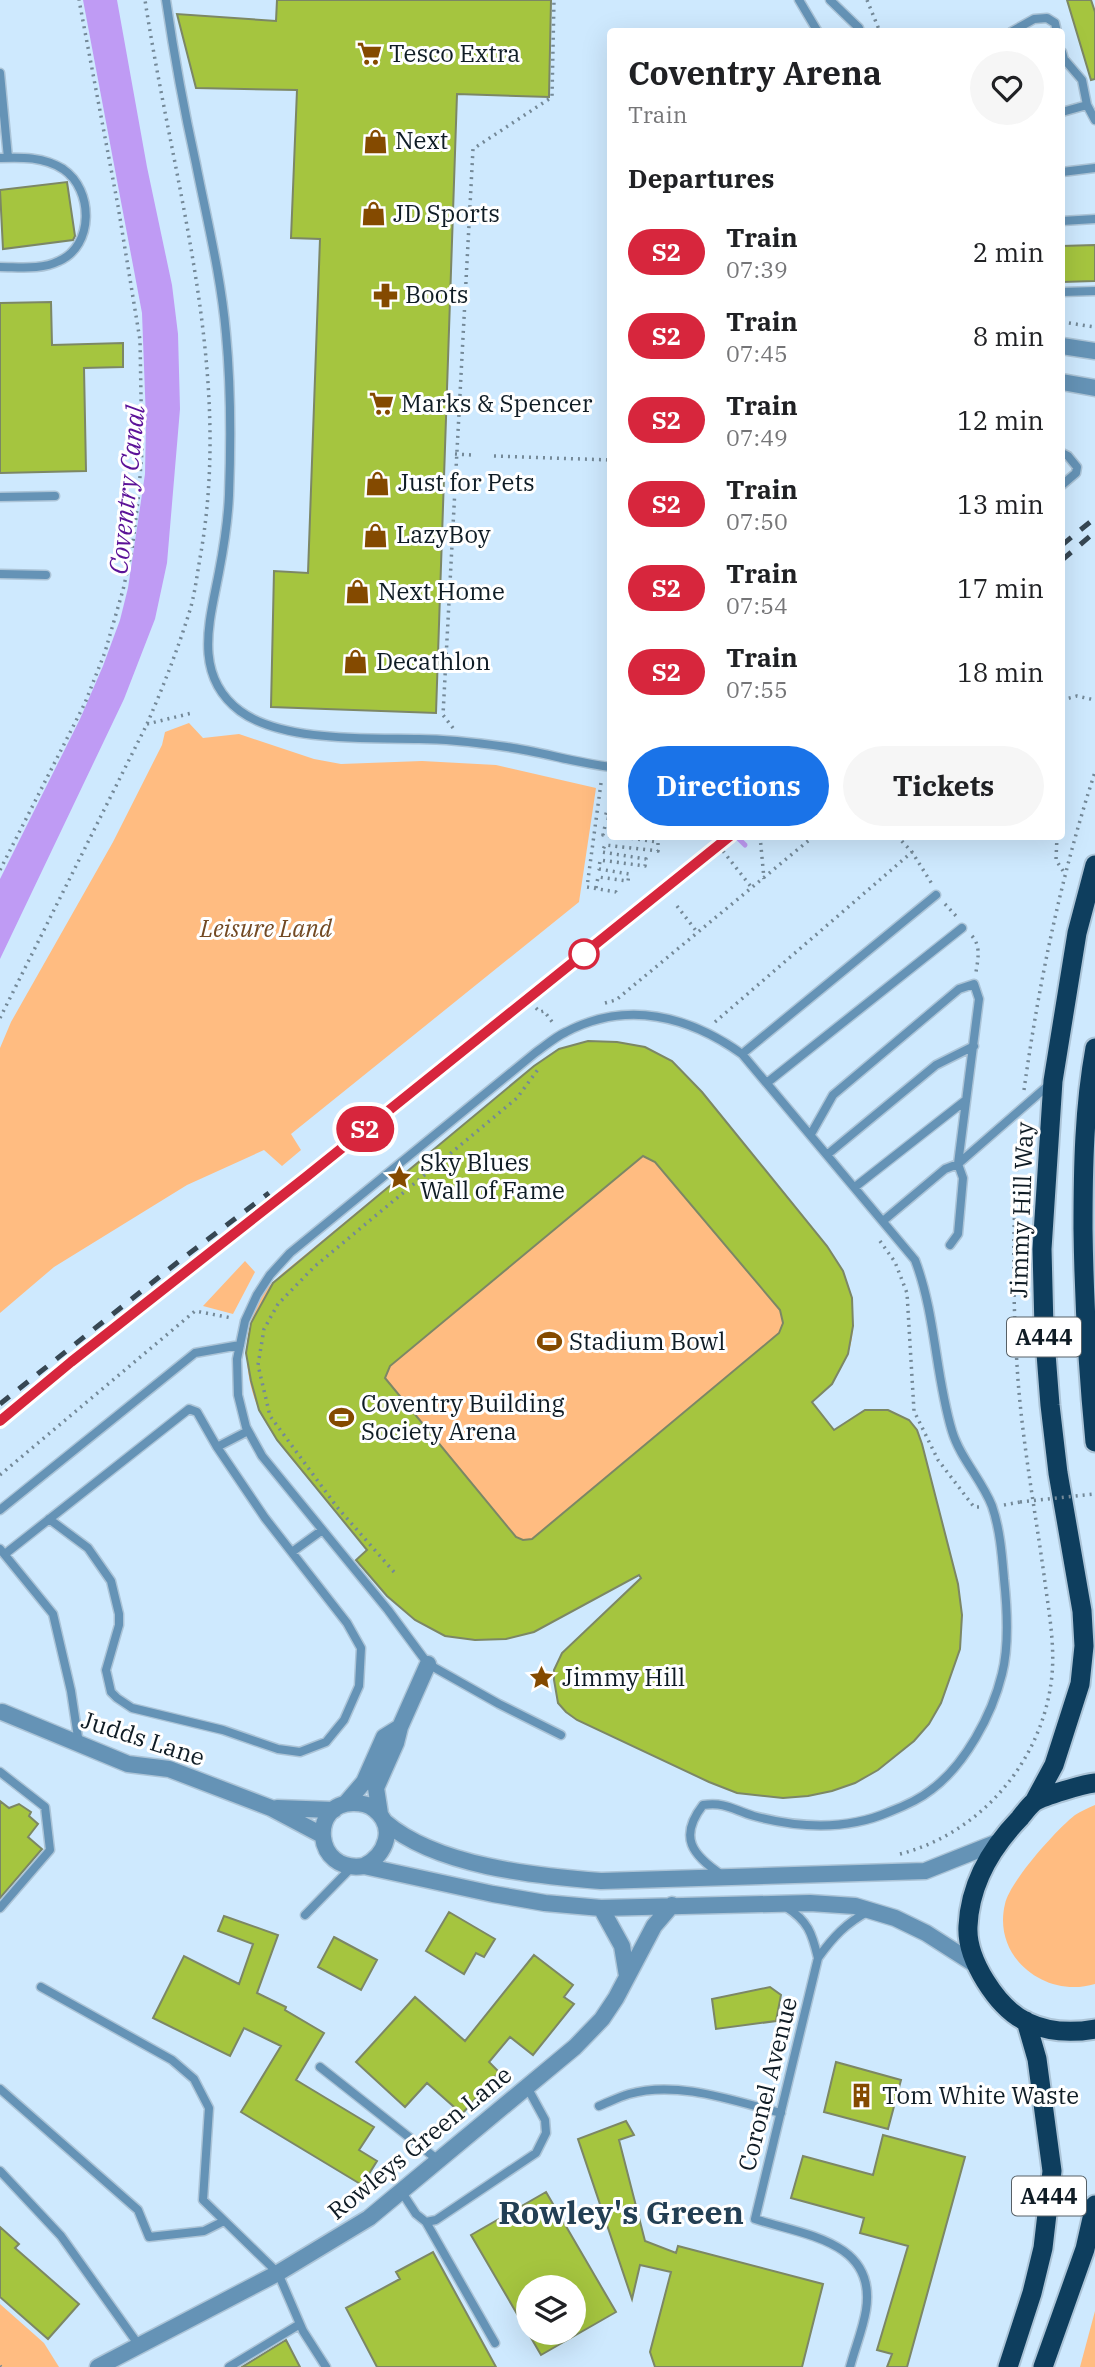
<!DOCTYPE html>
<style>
:root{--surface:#fff;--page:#f6f6f6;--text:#202124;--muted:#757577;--accent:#1a73e8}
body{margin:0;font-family:"IBM Plex Serif",serif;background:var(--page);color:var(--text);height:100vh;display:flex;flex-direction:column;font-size:26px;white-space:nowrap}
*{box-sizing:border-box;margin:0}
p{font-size:23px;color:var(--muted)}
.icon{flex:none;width:38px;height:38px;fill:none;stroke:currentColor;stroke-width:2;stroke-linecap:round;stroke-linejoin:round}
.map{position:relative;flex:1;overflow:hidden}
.side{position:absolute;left:607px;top:28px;width:458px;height:812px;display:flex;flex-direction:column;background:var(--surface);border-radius:7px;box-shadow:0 7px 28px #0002}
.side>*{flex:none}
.badge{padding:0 14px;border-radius:23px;font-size:24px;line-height:46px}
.buttons{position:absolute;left:516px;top:2275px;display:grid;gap:14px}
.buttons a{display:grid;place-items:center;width:70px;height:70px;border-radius:50%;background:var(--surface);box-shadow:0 7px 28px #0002;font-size:35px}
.map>.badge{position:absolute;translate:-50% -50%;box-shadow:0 0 0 4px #fff}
h2{padding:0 21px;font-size:26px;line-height:63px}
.round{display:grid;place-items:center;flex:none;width:74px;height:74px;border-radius:37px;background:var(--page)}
.headline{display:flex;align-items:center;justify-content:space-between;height:119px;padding:0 21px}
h1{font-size:33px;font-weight:700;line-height:52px}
.cta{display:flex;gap:14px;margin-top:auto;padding:14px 21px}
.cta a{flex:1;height:80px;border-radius:42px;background:var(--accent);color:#fff;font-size:28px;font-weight:700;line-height:80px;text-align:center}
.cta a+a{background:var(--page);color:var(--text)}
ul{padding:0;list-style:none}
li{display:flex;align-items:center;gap:21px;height:84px;padding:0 21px}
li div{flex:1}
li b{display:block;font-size:26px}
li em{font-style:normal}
li .badge{min-width:77px;font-weight:700;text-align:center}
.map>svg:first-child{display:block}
</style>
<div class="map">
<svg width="1095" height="2367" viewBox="0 0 1095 2367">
<rect width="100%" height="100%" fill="#cee9fe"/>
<path fill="#ffbc81" d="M189,723L203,738L239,734L314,759L341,764L422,761L496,765L596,788L579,902L291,1134L301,1150L282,1166L264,1150L187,1185L54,1267L0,1313V1048L11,1022L113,842L162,745L165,732Z
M588,1041L617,1042L645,1047L672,1061L702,1092L827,1246C848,1279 861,1315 848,1354C844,1364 837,1374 832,1384L564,1616L534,1632L506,1639L475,1640L445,1636L415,1620L387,1596L356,1560L392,1571C363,1547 340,1518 316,1488C296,1464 273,1439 259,1410C243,1374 241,1326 264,1292C269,1285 277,1279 283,1273L534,1066L559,1049Z
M245,1261L255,1272L233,1314L203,1306Z
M1095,1805V1984C1045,1999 992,1957 1005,1904C1010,1881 1057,1829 1075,1815C1081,1811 1088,1808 1095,1805Z
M0,2304L44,2343L59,2367H0Z
M1095,2311V2367H1080Z"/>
<path fill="#bf9bf4" d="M83,0H117L147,167L172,285L178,334L180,409L167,563L155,619L124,699L0,959V879L80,719L103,666L120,620L128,588L145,474L146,420L142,313Z"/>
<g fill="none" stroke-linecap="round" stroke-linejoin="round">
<path stroke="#bf9bf4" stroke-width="5" d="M737,837L745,845"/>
</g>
<path fill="#a5c53f" stroke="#7c8765" stroke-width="2" fill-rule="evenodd" d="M277,0H551L549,97L457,94L436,713L271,707L274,571L308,573L320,239L291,238L297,90L196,88L177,14L276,21Z
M1067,0H1091L1095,12V79L1091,80Z
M67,182L75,236L73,240L3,249L0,190Z
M1095,245V281L1062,282V246Z
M51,302L52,345L123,343V367L84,368L86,471L0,473V303Z
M588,1041L617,1042L645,1047L672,1061L702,1092L827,1246L843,1271L852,1298L853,1326L848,1354L832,1384L812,1402L834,1430L865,1410H888L909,1420L917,1430L922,1444L958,1584L962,1615L960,1649L941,1703L929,1724L914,1741L878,1770L855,1783L832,1791L808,1796L783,1798L737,1793L709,1782L577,1720L566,1712L558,1703L554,1680V1670L562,1653L641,1578L639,1575L534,1632L506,1639L475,1640L445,1636L415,1620L387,1596L356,1560L367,1550L277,1440L259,1410L251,1381L246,1353L251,1323L273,1283L534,1066L559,1049ZM643,1156L655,1162L780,1310L783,1323L779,1333L532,1539L523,1540L516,1537L385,1378L390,1366Z
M0,1801L9,1808L19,1804L31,1812L29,1816L38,1824L28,1837L42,1849L0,1898Z
M449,1912L495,1939L484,1957L476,1953L464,1974L426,1951Z
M224,1916L278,1935L257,1993L286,2007L285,2010L324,2033L296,2080L374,2127L359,2150L377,2161L362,2185L241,2112L281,2046L244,2028L230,2056L153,2018L184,1956L239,1984L253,1944L218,1931Z
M334,1937L377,1960L361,1990L318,1967Z
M534,1955L573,1985L564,1997L574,2004L533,2055L510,2037L489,2062L499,2072L462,2114L427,2083L405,2107L356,2062L415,1997L465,2041Z
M770,1987L781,1995L776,2021L716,2029L712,1999Z
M836,2062L901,2080L888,2129L824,2112Z
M626,2121L634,2135L619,2140L645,2241L676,2253L678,2246L823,2284L802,2367H655L650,2352L671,2272L640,2265L632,2299L578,2139Z
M883,2135L965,2157L907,2367H887L892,2354L877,2350L908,2246L860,2233L864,2218L791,2198L803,2156L873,2175Z
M546,2192L616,2312L541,2355L471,2235ZM528,2287H574V2333H528Z
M0,2227L19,2244L15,2248L79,2304L48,2339L0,2297Z
M433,2252L496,2367H377L346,2308L400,2279L396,2272Z
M286,2340L300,2367H242Z"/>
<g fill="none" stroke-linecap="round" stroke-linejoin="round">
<defs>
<path id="service" d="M166,0C174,55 184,110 196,164C207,220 221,276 226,334C231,387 231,441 229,495C228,520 224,546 219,572C210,620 192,675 240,711C282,742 368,738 419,739C447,739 479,743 507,747C542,752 576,763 611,767
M799,0L818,32
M830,0L859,28L860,32
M1011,32L1034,19L1047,18L1055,23L1057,32
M1062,52L1064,59L1082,80L1087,105L1095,120
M0,73L8,158
M1062,112L1087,105
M0,158C22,157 44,157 63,169C94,190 94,246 59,261C41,270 20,267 0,267
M1062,172L1095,168
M1062,221L1095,219
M1062,292L1095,291
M1062,453L1068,456L1077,467L1076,473L1062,485
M0,497L55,496
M0,574L46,575
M742,1054L936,895
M768,1082L962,928
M811,1134L833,1095L959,989L974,984L979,999L958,1164L963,1178L958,1234L950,1245
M828,1154L936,1065L974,1046
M855,1187L966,1100
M883,1221L945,1169L958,1164L1051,1083
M217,1447L248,1431
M0,1510L195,1353L240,1345
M0,1549L53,1614L71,1691L79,1744
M292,1552L321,1531
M5,1554L189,1409L197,1412L217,1447L265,1518L347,1623L361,1648L359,1686L344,1720L326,1742L300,1752L278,1749L223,1730L132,1708L117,1698L111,1692L106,1670L119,1625V1614L111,1581L88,1548L49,1519
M561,1735L499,1704L428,1664L388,1610L262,1456L246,1427L238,1395L237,1359L245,1321L257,1295L270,1275L290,1253L535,1053C545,1046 555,1037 566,1032C627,1000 689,1016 742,1054L915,1260C936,1315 935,1375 952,1431C960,1458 982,1480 992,1506C1000,1529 1002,1555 1004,1579C1007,1607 1009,1647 1002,1674C992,1715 965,1765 931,1790C920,1799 902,1807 889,1812C845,1831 799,1828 754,1816C733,1810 727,1802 703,1805C678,1837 692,1855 722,1875
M0,1772L45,1807L50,1850L0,1908
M786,1907C808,1921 812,1933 818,1958
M305,1915L352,1867
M41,1987L172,2060L194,2079L209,2108L203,2200L278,2273L303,2331L326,2367
M320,2067L438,2160
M0,2089L138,2210L149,2237L204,2231L224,2221
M599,2106C609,2102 619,2097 629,2094C677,2080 734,2101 781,2113
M0,2171L61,2236L138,2344
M401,2191L416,2214L426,2222L436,2220L536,2153L546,2133L545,2120L527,2087
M426,2222L495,2343
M229,2367L300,2324
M850,2367C855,2348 863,2329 866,2310C877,2241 804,2235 755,2219L818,1958C833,1937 846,1923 869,1911"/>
<path id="minor" d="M1062,346L1095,351
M1062,382L1095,388
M2,1712L128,1764L169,1769L271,1808L322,1835
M346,1803L364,1782L384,1737L400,1727
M277,1808L334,1810
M380,1814L376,1788L396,1743L400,1727L428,1664
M385,1822C436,1866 535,1876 601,1881L925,1871L998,1842
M364,1866C386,1855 397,1827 374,1809C368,1804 361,1803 354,1803C309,1802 313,1874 364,1866L493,1894L545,1903L601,1908L810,1903L855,1906L895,1918L926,1933L976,1965
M601,1908L622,1946L627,1976
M98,2367L278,2273L369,2218L575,2047L602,2019L616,1998L654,1926L672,1905"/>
<path id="trunk" d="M1095,1048C1084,1108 1083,1168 1083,1229C1084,1300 1088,1371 1095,1442
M1095,1783C1084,1784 1043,1796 1034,1802C1029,1806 1024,1813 1020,1818C991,1848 970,1883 968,1926C966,1959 997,2008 1027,2022C1048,2032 1073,2033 1095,2029
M1034,1802L1054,1765L1080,1684L1084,1646L1082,1611L1058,1473L1050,1405L1044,1328L1042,1249L1053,1081L1077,933L1095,865
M1008,2367L1032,2293L1043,2248L1052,2171L1037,2059L1026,2021
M1043,2367L1085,2249L1095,2205"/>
</defs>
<use href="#service" stroke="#acc4d7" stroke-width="11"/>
<use href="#minor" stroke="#acc4d7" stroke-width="19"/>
<use href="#trunk" stroke="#acc4d7" stroke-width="23"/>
<path stroke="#748998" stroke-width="3.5" stroke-dasharray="2 5" stroke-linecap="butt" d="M867,0L880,32
M1062,322L1095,327
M455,454L472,455
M494,456L611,460
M1062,700L1077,696L1095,700
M147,724L192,713
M453,728L443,715L473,149L552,97L554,0
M601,783L587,887L616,892L619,896
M611,811L607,810L605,818L611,819
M611,827L605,826L603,835L611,836
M760,836L764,879
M897,836L912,852L932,884
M1057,836L1056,860L1065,874
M723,851L752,888
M0,870L85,703L105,652L123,590L132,550L138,501L142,452L140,340L118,206L79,0
M596,888L598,877L628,881L629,874L599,869L600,860L645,866L646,859L602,852L605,845L658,851V842L614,836
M945,904L957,917
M677,906L697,932
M972,936C981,946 978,959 976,972
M605,1003L616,1000L814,836
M536,1008L540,1012L544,1011L553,1023
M0,1018L147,724C163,687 178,649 190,610C195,593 197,575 200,558C234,370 173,184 145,0
M715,1022L912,852
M1024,1090C1039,982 1061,876 1095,772
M880,1241L895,1262L907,1293L914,1411L938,1460L974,1507H979
M0,1475L195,1311L232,1318
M1004,1505L1020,1502
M394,1572L337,1507L270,1416L258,1365L264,1329L278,1304L314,1267L517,1098L539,1068
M900,1854C982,1833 1044,1759 1052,1675C1055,1642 1048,1607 1044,1575C1035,1510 1023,1445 1018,1380C1012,1295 1012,1211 1020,1126
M0,2366L1,2367"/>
<use href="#service" stroke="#6593b6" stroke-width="8"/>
<use href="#minor" stroke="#6593b6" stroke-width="16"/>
<use href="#trunk" stroke="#0e3e5e" stroke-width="19"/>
<path stroke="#374753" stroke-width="5" stroke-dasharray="12 12" stroke-linecap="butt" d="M1062,545L1095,518
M1062,560L1095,532
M0,1404L178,1262L269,1193
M0,1421L71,1362L306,1177L730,836"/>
<path stroke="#748998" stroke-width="3.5" stroke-dasharray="2 5" stroke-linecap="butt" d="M1020,1502L1095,1494"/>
</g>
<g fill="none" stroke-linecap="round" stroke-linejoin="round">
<defs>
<path id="line" d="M0,1421L71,1362L306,1177L730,836"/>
</defs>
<use href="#line" stroke="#fff" stroke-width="16"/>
<use href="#line" stroke="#d7263d" stroke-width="10"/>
</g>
<defs>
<symbol id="supermarket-bare" viewBox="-9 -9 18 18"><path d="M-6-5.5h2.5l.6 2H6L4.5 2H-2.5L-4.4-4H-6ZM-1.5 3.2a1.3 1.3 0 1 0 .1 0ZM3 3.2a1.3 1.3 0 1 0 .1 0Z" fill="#844a00" stroke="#fff" stroke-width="2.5" paint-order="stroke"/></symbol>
<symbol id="shop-bare" viewBox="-9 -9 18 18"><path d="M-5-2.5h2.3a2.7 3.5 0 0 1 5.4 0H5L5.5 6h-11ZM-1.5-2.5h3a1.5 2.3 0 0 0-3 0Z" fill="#844a00" stroke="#fff" stroke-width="2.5" paint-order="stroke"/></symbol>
<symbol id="pharmacy-bare" viewBox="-9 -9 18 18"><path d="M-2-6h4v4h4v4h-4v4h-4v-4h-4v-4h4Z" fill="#844a00" stroke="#fff" stroke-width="2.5" paint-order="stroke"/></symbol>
<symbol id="sight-bare" viewBox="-9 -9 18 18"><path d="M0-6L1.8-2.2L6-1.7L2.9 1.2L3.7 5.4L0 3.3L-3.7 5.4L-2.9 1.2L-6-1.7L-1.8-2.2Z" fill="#844a00" stroke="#fff" stroke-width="2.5" paint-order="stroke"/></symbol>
<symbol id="stadium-bare" viewBox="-9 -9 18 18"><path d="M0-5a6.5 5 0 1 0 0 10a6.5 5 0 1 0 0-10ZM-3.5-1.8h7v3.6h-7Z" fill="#844a00" stroke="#fff" stroke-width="2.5" paint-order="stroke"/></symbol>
<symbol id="building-bare" viewBox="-9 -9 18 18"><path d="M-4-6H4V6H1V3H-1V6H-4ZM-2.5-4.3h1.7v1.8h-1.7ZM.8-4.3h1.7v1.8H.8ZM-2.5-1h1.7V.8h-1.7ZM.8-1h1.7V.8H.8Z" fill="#844a00" stroke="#fff" stroke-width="2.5" paint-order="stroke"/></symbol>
</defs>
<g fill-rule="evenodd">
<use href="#supermarket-bare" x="352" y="36" width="35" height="35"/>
<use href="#shop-bare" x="358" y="124" width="35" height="35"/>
<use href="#shop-bare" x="356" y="196" width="35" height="35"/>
<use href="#pharmacy-bare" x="368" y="278" width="35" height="35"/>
<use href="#supermarket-bare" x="364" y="386" width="35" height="35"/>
<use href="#shop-bare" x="360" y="466" width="35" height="35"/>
<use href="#shop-bare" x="358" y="518" width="35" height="35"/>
<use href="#shop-bare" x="340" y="574" width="35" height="35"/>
<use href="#shop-bare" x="338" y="644" width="35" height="35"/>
<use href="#sight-bare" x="382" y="1160" width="35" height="35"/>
<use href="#stadium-bare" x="532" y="1324" width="35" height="35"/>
<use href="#stadium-bare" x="324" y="1400" width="35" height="35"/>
<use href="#sight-bare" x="524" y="1660" width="35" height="35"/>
<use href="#building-bare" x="844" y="2078" width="35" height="35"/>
</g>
<circle fill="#fff" stroke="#d7263d" stroke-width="3.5" cx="584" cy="954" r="14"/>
<g text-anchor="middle" stroke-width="6" stroke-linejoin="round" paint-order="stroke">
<g fill="#fff" stroke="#576066" stroke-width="2">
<rect x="1007" y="1317.5" width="74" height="39" rx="5"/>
<rect x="1012" y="2176.5" width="74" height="39" rx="5"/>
</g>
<g font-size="23" font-weight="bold" fill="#0f1c25">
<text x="1044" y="1345">A444</text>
<text x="1049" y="2204">A444</text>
</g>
<g font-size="24" fill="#0f1c25" stroke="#fff" text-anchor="start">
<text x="389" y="62">Tesco Extra</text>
<text x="395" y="149">Next</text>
<text x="393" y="222">JD Sports</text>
<text x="405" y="303">Boots</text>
<text x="401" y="412">Marks &amp; Spencer</text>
<text x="398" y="491">Just for Pets</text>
<text x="396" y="543">LazyBoy</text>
<text x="378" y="600">Next Home</text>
<text x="376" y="670">Decathlon</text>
<text x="420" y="1171">Sky Blues<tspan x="420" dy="28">Wall of Fame</tspan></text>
<text x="569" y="1350">Stadium Bowl</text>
<text x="361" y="1412">Coventry Building<tspan x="361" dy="28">Society Arena</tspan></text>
<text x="562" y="1686">Jimmy Hill</text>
<text x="882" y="2104">Tom White Waste</text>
</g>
<g font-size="24" font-style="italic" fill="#734a24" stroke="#fff">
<text x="266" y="937">Leisure Land</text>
</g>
<g font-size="24" fill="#0f1c25" stroke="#fff">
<text transform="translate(1022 1210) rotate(-88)" y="8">Jimmy Hill Way</text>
<text transform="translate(143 1739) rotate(18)" y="8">Judds Lane</text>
<text transform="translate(768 2084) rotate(-76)" y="8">Coronel Avenue</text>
<text transform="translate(420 2143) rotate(-39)" y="8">Rowleys Green Lane</text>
</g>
<g font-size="26" font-style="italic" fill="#5b1298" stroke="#fff">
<text transform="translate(127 490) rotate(-84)" y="9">Coventry Canal</text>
</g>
<g font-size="32" font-weight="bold" fill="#233f54" stroke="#fff">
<text x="621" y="2224">Rowley's Green</text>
</g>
</g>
</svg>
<div class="buttons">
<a><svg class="icon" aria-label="layers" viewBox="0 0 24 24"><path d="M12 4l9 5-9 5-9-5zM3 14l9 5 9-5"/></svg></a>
</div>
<b class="badge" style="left:365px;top:1129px;background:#d7263d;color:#fff">S2</b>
<section class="side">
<div class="headline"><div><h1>Coventry Arena</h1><p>Train</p></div><a class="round"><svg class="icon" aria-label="heart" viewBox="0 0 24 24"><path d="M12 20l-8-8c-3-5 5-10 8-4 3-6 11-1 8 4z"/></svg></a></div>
<h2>Departures</h2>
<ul>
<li><span class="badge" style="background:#d7263d;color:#fff">S2</span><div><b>Train</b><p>07:39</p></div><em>2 min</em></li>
<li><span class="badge" style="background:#d7263d;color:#fff">S2</span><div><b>Train</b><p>07:45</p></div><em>8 min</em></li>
<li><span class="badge" style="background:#d7263d;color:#fff">S2</span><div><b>Train</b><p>07:49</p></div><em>12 min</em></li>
<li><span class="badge" style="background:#d7263d;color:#fff">S2</span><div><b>Train</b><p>07:50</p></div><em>13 min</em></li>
<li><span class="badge" style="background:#d7263d;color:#fff">S2</span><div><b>Train</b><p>07:54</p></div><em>17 min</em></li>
<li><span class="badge" style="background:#d7263d;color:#fff">S2</span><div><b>Train</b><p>07:55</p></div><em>18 min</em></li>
</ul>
<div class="cta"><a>Directions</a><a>Tickets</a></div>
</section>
</div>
